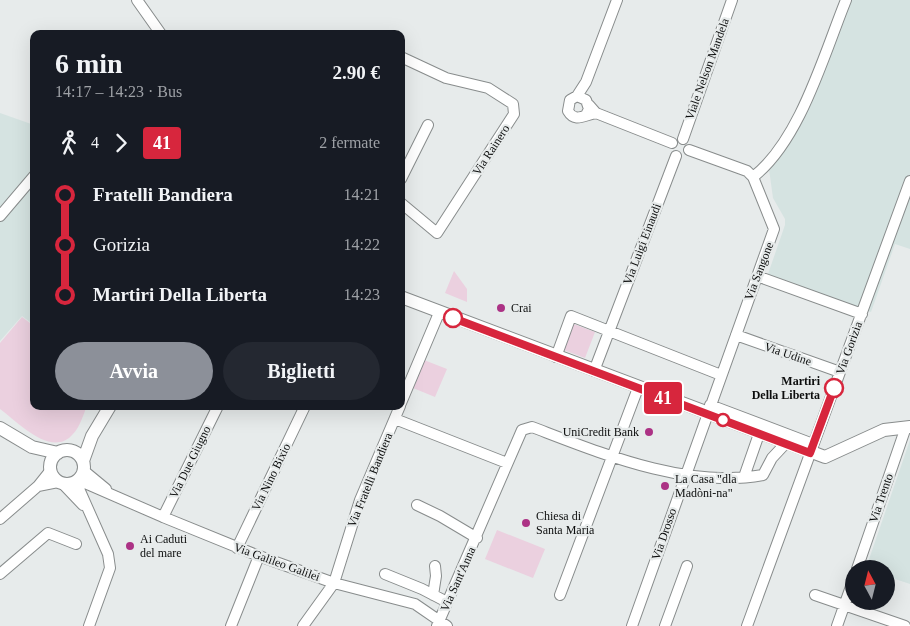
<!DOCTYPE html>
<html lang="it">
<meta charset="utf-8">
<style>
:root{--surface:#171b24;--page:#242831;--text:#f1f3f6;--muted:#9ea1a6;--accent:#8c9099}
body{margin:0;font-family:Georgia,serif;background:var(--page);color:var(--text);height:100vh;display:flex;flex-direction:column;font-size:19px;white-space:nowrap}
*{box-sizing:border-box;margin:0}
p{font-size:16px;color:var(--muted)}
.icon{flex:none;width:28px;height:28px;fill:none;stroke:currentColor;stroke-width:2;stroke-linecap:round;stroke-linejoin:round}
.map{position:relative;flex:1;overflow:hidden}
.panel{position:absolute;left:30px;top:30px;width:375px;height:380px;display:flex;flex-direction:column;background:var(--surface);border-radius:10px;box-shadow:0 5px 20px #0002}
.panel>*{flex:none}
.badge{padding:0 10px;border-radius:4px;font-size:18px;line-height:32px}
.needle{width:32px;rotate:353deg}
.fabs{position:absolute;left:845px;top:560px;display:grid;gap:10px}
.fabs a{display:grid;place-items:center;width:50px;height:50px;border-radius:50%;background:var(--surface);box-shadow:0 5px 20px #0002;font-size:25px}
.map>.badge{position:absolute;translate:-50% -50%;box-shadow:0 0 0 2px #fff}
.legs{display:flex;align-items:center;gap:8px;height:55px;padding:0 25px;font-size:16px}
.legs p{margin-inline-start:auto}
.overview{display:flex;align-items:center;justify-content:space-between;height:85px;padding:0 25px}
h1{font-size:28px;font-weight:700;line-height:38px}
.action{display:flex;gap:10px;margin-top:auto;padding:10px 25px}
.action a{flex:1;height:58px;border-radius:30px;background:var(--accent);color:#fff;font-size:20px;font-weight:700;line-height:58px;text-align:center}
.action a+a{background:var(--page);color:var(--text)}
ul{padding:0 25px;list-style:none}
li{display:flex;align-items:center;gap:18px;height:50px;font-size:19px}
li i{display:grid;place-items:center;width:8px;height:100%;margin:0 6px;background:currentColor}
li i::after{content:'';width:12px;height:12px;margin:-6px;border:4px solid;border-radius:50%;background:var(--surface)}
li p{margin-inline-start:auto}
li:first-child i{background:linear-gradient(#0000 50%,currentColor 0)}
li:last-child i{background:linear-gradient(currentColor 50%,#0000 0)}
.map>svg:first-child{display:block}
</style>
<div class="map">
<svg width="910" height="626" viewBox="0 0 910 626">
<rect width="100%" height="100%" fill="#e7ebeb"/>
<path fill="#d5e3e1" d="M849,0H910V249L895,244L871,312L768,274L785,225V219L773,198L769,169L780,152Z
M0,113L34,125V325L22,316L0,341Z
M910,440V584L886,576V569L866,568Z"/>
<path fill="#ebd0df" d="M454,271L467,289V302L445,293Z
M22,317L34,326V406H87C83,415 80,427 73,434C52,459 18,422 0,409V343Z
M571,323L595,332L585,358L561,349Z
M424,360L447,369L435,397L413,388Z
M497,530L545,549L533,578L485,559Z"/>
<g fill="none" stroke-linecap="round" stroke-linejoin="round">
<defs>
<path id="minor" d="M137,0L161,34
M401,57L446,78L488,88L513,104L514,114L437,233L401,203
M577,96L586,82L617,0
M589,105L596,113L672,143
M586,115L589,109L586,100L577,96L570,100L568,111C575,123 584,115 596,113
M683,139L732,0
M753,177C800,141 824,54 846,0
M401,179L428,125
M0,216L34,176
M757,276L862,314
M736,335L840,372
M556,357L571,316L721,375
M594,371L676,156
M401,403L439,313
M710,405L813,444
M395,419L507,463
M83,470L106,489
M744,477L759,434
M78,480L163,517L259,556L334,583L415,604L447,626
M76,482L108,554L110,568L89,626
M63,484L83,505
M38,486L58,482
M417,505L440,516L477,538
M163,517L218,406
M0,519L38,486L50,471
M237,548L305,406
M857,569L906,427
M0,574L48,533L76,544
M385,574L422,589L447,602
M433,595L436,576L435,566
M560,595L638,388
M815,595L905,626
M231,626L259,556
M303,626L334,583L360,500L400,406
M437,626L522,430L532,427C603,454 686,489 763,475L772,458L786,443
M632,626L774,229L753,177L747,171L689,150
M665,626L687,566
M747,626L910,181
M837,626L854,578"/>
<path id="tertiary" d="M401,297L825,457L884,430L910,427
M0,428L32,447L58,453
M50 467a17 17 0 1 1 34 0a17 17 0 1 1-34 0Z
M83,461L92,436L110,406"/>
</defs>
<use href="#minor" stroke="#888c8c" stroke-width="12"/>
<use href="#tertiary" stroke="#888c8c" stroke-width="14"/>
<use href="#minor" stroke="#fff" stroke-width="10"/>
<use href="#tertiary" stroke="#fff" stroke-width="12"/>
</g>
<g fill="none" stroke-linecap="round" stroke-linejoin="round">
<defs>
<path id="line-1" d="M453,318L810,453L834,388"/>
</defs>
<use href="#line-1" stroke="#fff" stroke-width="11"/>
<use href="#line-1" stroke="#d7263d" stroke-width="8"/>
</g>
<g fill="#ac3285" stroke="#e7ebeb" stroke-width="2">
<circle cx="501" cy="308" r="5"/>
<circle cx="649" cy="432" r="5"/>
<circle cx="665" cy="486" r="5"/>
<circle cx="526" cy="523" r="5"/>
<circle cx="130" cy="546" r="5"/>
</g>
<g fill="#fff" stroke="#d7263d" stroke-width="2.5">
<circle cx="453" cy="318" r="9"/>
<circle cx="834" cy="388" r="9"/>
<circle cx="723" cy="420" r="6"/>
</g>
<g text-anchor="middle" stroke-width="4.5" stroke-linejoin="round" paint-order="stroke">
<g font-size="12" fill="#0c0d0d" stroke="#e7ebeb">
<text transform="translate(707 69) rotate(-70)" y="4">Viale Nelson Mandela</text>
<text transform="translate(491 150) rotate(-57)" y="4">Via Rainero</text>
<text transform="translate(642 244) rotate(-69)" y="4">Via Luigi Einaudi</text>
<text transform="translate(759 271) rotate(-69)" y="4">Via Sangone</text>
<text transform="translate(849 348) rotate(-70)" y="4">Via Gorizia</text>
<text transform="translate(788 354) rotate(19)" y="4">Via Udine</text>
<text transform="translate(190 462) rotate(-64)" y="4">Via Due Giugno</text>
<text transform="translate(271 477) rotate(-64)" y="4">Via Nino Bixio</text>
<text transform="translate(370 480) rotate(-68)" y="4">Via Fratelli Bandiera</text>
<text transform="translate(881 498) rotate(-71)" y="4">Via Trento</text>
<text transform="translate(664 534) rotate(-71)" y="4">Via Drosso</text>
<text transform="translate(277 562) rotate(20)" y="4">Via Galileo Galilei</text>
<text transform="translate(458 579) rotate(-66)" y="4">Via Sant'Anna</text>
</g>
<g font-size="12" fill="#0c0d0d" stroke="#e7ebeb" text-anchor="start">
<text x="511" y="312">Crai</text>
<text x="639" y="436" text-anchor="end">UniCredit Bank</text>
<text x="675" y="483">La Casa "dla<tspan x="675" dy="14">Madòni-na"</tspan></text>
<text x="536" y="520">Chiesa di<tspan x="536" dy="14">Santa Maria</tspan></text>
<text x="140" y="543">Ai Caduti<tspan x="140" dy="14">del mare</tspan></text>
</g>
<g font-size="12" font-weight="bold" fill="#0c0d0d" stroke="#e7ebeb" text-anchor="end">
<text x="820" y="385">Martiri<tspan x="820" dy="14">Della Liberta</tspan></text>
</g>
</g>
</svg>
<div class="fabs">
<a><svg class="needle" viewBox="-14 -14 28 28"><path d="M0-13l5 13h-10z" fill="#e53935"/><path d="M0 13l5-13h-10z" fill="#9ea1a6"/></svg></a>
</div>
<b class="badge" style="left:663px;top:398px;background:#d7263d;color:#fff">41</b>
<section class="panel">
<div class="overview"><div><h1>6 min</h1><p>14:17 – 14:23 · Bus</p></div><b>2.90 €</b></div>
<div class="legs"><svg class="icon" aria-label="walk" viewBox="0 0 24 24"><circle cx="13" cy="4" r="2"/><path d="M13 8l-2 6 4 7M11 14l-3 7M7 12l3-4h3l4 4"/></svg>4<svg class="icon" aria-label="forward" viewBox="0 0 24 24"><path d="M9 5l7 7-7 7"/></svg><b class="badge" style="background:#d7263d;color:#fff">41</b><p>2 fermate</p></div>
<ul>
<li><i style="color:#d7263d"></i><b>Fratelli Bandiera</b><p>14:21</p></li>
<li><i style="color:#d7263d"></i><span>Gorizia</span><p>14:22</p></li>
<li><i style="color:#d7263d"></i><b>Martiri Della Liberta</b><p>14:23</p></li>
</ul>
<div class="action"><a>Avvia</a><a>Biglietti</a></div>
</section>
</div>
